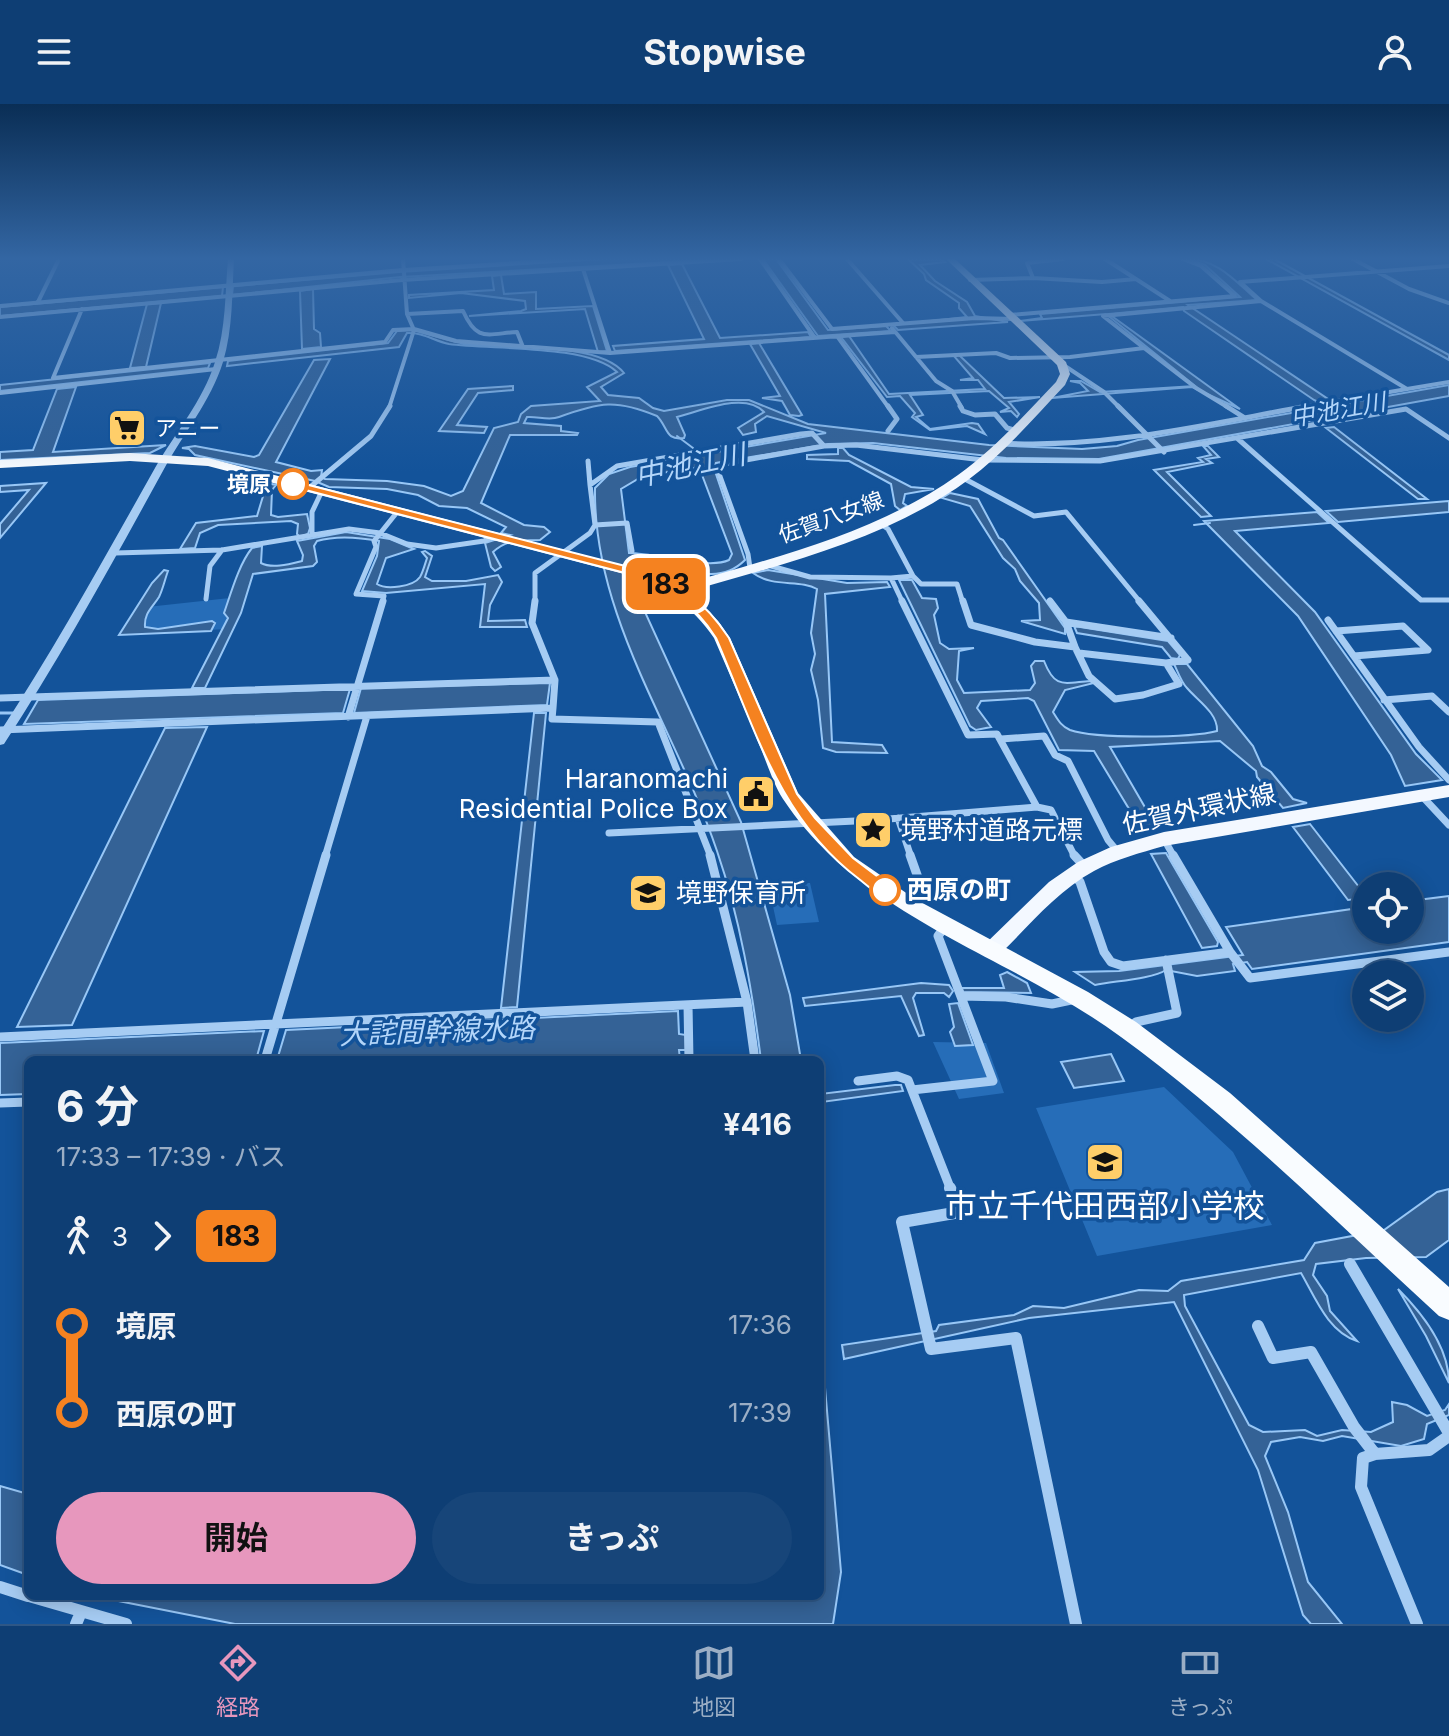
<!DOCTYPE html>
<html lang="ja">
<meta charset="utf-8">
<style>
:root{--surface:#0e3e74;--page:#174579;--text:#f1f3f6;--muted:#9baec5;--line:#2e5786;--accent:#e797bd}
body{margin:0;font-family:Inter,"Noto Sans JP",sans-serif;background:var(--page);color:var(--text);height:100vh;display:flex;flex-direction:column;font-size:30px;white-space:nowrap}
*{box-sizing:border-box;margin:0}
p{font-size:26px;color:var(--muted)}
.icon{flex:none;width:44px;height:44px;fill:none;stroke:currentColor;stroke-width:2;stroke-linecap:round;stroke-linejoin:round}
.map{position:relative;flex:1;overflow:hidden}
.side{position:absolute;left:24px;top:952px;width:800px;height:544px;display:flex;flex-direction:column;background:var(--surface);border-radius:12px;box-shadow:0 4px 20px #0003,0 0 0 2px var(--line)}
.side>*{flex:none}
.badge{padding:0 16px;border-radius:12px;font-size:28px;line-height:52px}
.tools{position:absolute;left:1352px;top:768px;display:grid;gap:16px}
.tools a{display:grid;place-items:center;width:72px;height:72px;border-radius:50%;background:var(--surface);box-shadow:0 4px 20px #0003,0 0 0 2px var(--line);font-size:40px}
.map>.badge{position:absolute;translate:-50% -50%;box-shadow:0 0 0 4px #fff}
.legs{display:flex;align-items:center;gap:12px;height:88px;padding:0 32px;font-size:26px}
.legs p{margin-inline-start:auto}
.overview{display:flex;align-items:center;justify-content:space-between;height:136px;padding:0 32px}
h1{font-size:44px;font-weight:700;line-height:60px}
.button{display:flex;gap:16px;margin-top:auto;padding:16px 32px}
.button a{flex:1;height:92px;border-radius:48px;background:var(--accent);color:#111;font-size:32px;font-weight:700;line-height:92px;text-align:center}
.button a+a{background:var(--page);color:var(--text)}
ul{padding:0 32px;list-style:none}
li{display:flex;align-items:center;gap:28px;height:88px;font-size:30px}
li i{display:grid;place-items:center;width:12px;height:100%;margin:0 10px;background:currentColor}
li i::after{content:'';width:20px;height:20px;margin:-10px;border:6px solid;border-radius:50%;background:var(--surface)}
li p{margin-inline-start:auto}
li:first-child i{background:linear-gradient(#0000 50%,currentColor 0)}
li:last-child i{background:linear-gradient(currentColor 50%,#0000 0)}
header{display:flex;justify-content:space-between;align-items:center;height:104px;padding:0 32px;background:var(--surface);font-size:36px;font-weight:700}
.dock{display:flex;justify-content:space-around;align-items:center;height:112px;border-top:2px solid var(--line);background:var(--surface);font-size:22px;color:var(--muted)}
.dock a{display:grid;justify-items:center;gap:4px}
.dock .current{color:var(--accent)}
.map>svg:first-child{display:block}
</style>
<header><svg class="icon" aria-label="menu" viewBox="0 0 24 24"><path d="M4 6h16M4 12h16M4 18h16"/></svg>Stopwise<svg class="icon" aria-label="person" viewBox="0 0 24 24"><circle cx="12" cy="8" r="4"/><path d="M4 21q1-7 8-7t8 7"/></svg></header>
<div class="map">
<svg width="1449" height="1520" viewBox="0 0 1449 1520">
<rect width="100%" height="100%" fill="#13539a"/>
<path fill="#266db8" d="M239,493L229,525L122,530L138,504Z
M768,779H810L819,818L777,821Z
M933,938L986,939L1004,989L959,995Z
M1164,983L1233,1048L1272,1121L1097,1152L1036,1004Z"/>
<path fill="#346296" stroke="#98c7f6" stroke-width="2" fill-rule="evenodd" d="M603,155H724L400,173L232,191L233,182L399,168Z
M763,155H776L828,226L886,222L891,227L818,232Z
M908,155L943,156L945,158L920,161L935,177L967,198L975,212L1008,218L898,226L893,221L967,213L959,204V199L926,176L924,170Z
M1188,155C1218,155 1236,178 1257,196L1188,201L1331,297L1320,299L1314,296L1184,207L1183,203L1109,210L1240,305L1192,283L1052,294L1088,287L1080,279L1070,277H1081L1100,288L1195,282L1106,210L1020,217L1042,214L1040,210L1240,193L1205,161Z
M1266,155H1274L1449,251V256Z
M682,160L720,234L808,228L811,233L615,247L613,242L704,235L668,161Z
M501,171L504,190L536,188V205L593,202L607,247L598,248L585,205L469,212L521,207L526,205L525,197L461,189L409,194V191L494,186L492,172Z
M223,183L222,192L0,212V203Z
M313,185L314,225L320,229L321,243L302,245L300,187Z
M161,199L146,263L130,264L147,200Z
M412,226C430,230 448,237 467,240C506,245 599,237 624,269L601,283L608,291L639,294L653,304L664,307L727,296H749L808,320L989,341L1082,345L1117,342L1138,336L1449,281V292L1099,355L1006,354L873,339L828,340L716,359L714,364L745,456C709,492 661,445 630,459L639,495L741,718L790,891L801,956H761C752,886 740,814 717,747C677,627 593,515 595,384L609,370L630,363L826,329L767,312L755,320L756,328L743,331L738,324L764,308C745,287 701,307 677,313L685,331L684,334C665,337 668,323 657,312C616,295 600,298 559,313C549,317 537,312 527,313L524,319L561,322V327L578,329L577,331H510L481,399L524,421L544,423L550,428L540,436C521,437 508,434 493,448L501,463L495,467L491,463L485,439L510,431L501,429L506,423L467,404L439,402L418,391L387,385L329,383L315,377L195,351L189,345L182,344L195,342L254,353L259,351L314,256L330,255L276,358L311,367L322,366L321,373L325,375L387,377L424,382L451,392L463,387L494,324L518,318L521,310L531,302L600,297L587,283L617,268C587,240 492,246 449,240C434,237 423,228 407,229L399,243L227,262L228,257L388,239L397,227ZM699,363L732,450L729,456C708,466 656,449 629,449L621,385L643,372Z
M849,232L889,290L985,285L978,276H960L973,274L953,251L958,250L1004,294L1040,293L1009,298L1019,310L1017,313L1011,307L1000,308L1009,304L989,287L910,291L923,311L916,313L930,325L972,319L978,320L985,330L967,322L930,326L912,313L915,309L900,292L887,293L841,233Z
M759,239L802,311L799,312L790,311L782,297L762,294L780,292L750,240Z
M210,259L208,264L0,287V281Z
M513,282V286L478,289L457,321L487,323L484,329L439,327L468,285Z
M76,283L53,348L166,341L150,349L0,356V348L33,346L57,285Z
M1334,323L1427,395H1418L1326,324Z
M1203,342H1208L1219,353L1206,355L1212,359L1167,368L1211,412L1201,413L1154,366L1203,358L1198,354L1211,351Z
M838,344H843L849,351L911,383L934,385L905,390L903,399L907,402L900,406L895,402L891,380L849,357L807,355V351L838,350Z
M46,379L0,434V420L29,386L0,388V382Z
M267,379L276,381L272,386L271,411L278,413L307,410L310,424L308,430L300,433L297,430L298,420L291,417L218,421L200,429L195,444L180,445L196,419L257,412Z
M950,389L978,395L999,434L1003,436L1065,524V530L1021,517L1040,516L1039,499L1020,477L1015,465L1003,454L970,402L942,394Z
M1449,397V408L1338,418L1326,407Z
M1317,408L1329,419L1235,427L1315,508L1416,650L1442,676L1405,682L1391,651L1298,512L1204,417Z
M346,428L390,435L414,445L386,454L377,480C386,486 413,483 420,473C423,468 425,460 427,454L422,448L425,447L432,452L425,473L432,477H466L498,471L502,478L490,501L488,517L525,516L527,523H480L485,480L386,489L362,487L377,452L379,437C358,433 337,431 317,437L314,442L317,458L313,462L253,470L241,509L205,584H192L228,514L224,509C231,489 239,460 252,444L262,442L261,459C272,465 290,460 302,457L303,451L297,437Z
M164,466L168,467C165,475 163,485 159,493C152,504 144,509 145,523L158,525L212,517L215,519L211,527L119,531L152,479Z
M768,466L847,479L887,478L890,483L825,490L832,638L882,641L887,649L836,648L823,644L818,596L811,566L815,550L811,529L817,485C800,475 773,484 753,469Z
M899,476H912L922,494L936,495L938,504L934,511L940,539L949,545L974,544L959,547L957,576L964,589L1030,586L1035,579L1031,562L1035,557H1044C1055,585 1063,579 1090,577L1094,579L1065,586L1053,608C1058,616 1061,622 1070,626C1095,635 1191,634 1217,627C1218,609 1197,596 1187,584C1181,578 1178,568 1174,560H1187L1253,642L1262,662L1271,668L1293,695L1307,699L1283,704L1257,673L1256,667L1220,637L1110,643L1157,724L1143,728L1094,647L1059,646L1034,597L1028,594L981,597L977,604L991,623L976,626L970,622Z
M1074,522L1168,537L1180,551L1178,555L1171,554L1162,543L1077,529Z
M550,579L547,601L354,609L361,584Z
M350,585L343,609L24,620L38,596Z
M534,609H546L517,903L501,904Z
M207,623L72,921L17,923L165,624Z
M1310,720L1366,792V794L1348,796L1293,723Z
M1166,749L1218,838L1217,842L1202,844L1151,750Z
M1449,792V838L1252,865L1247,858L1233,860L1235,867L1197,872L1166,866C1152,875 1114,877 1095,881L1075,868L1119,867L1243,851L1226,823L1366,803V826H1410V797Z
M1007,868L1027,879L1031,889L963,888L962,884H1004L1000,871Z
M921,879L949,881L953,887L949,893L944,889H916L913,894L924,931L919,932L901,892L805,902L803,894Z
M958,899L973,941L955,942L950,928L954,923L949,900Z
M678,907L679,930L686,931V946H679L680,956H277L286,926Z
M264,927L256,956H28V990L0,991V939Z
M1111,950L1124,977L1074,984L1061,958Z
M895,981H901L903,987L822,998L820,990Z
M1449,1085V1136L1426,1153L1366,1154L1316,1160L1313,1171L1327,1192L1330,1207L1357,1237C1328,1228 1315,1193 1301,1169L1184,1191L1185,1202L1249,1321L1263,1328L1305,1326L1317,1332L1342,1326L1371,1328L1393,1318L1392,1298L1407,1301L1427,1312L1445,1306L1449,1300V1311L1427,1320L1424,1335L1401,1342L1342,1332L1323,1337L1300,1333L1271,1338L1265,1352L1288,1408L1308,1478L1342,1520H1311L1303,1511L1258,1366L1174,1198L1029,1214L844,1255L842,1241L936,1227L939,1221L1014,1211L1033,1202L1064,1204L1139,1186L1168,1187L1181,1177L1304,1156L1315,1139L1384,1126L1437,1088Z
M1398,1185C1422,1209 1449,1244 1449,1279L1426,1232Z
M820,1226L841,1468L833,1520H235L93,1492H631L650,1497L680,1492H820Z
M0,1382L28,1390V1471L0,1461Z"/>
<g fill="none" stroke-linecap="round" stroke-linejoin="round">
<path stroke="#98c7f6" stroke-width="2" d="M677,332L693,344
M1194,421L1210,419"/>
<path stroke="#98c7f6" stroke-width="3" d="M0,609H16
M257,953L281,952"/>
<path stroke="#a6ccf3" stroke-width="4" d="M760,155L815,234
M779,155L832,225L975,214L1014,215
M847,155L903,219
M1105,155L1170,197
M1353,155L1409,185L1449,199
M583,165L610,249L895,228
M1033,174L1102,178L1136,175
M970,176L1033,174L1027,159L1063,155
M1240,178L1261,197L1407,285L1449,278
M1240,178L1449,162
M38,198L59,155
M0,202L403,166L582,155
M82,205L53,274L385,238L393,226L414,225L456,237L610,249
M407,210L463,207C477,238 486,230 517,228L523,243
M1009,211L1235,192L1201,162L1183,155
M0,213L402,176L741,155
M892,224L936,277L952,287L962,304
M837,232L889,304
M1144,244L1196,284L1229,304
M916,253L996,249L1010,254L1070,253L1144,244L1103,212L1261,197
M1062,260L1104,288L1120,304
M0,289L216,265
M389,304L414,226L407,210L403,155
M1297,304L1407,285"/>
<path stroke="#a6ccf3" stroke-width="5" d="M888,302L897,315L888,327
M960,302L963,307L975,311L995,310L1007,324L1014,326
M1118,302L1164,348
M1226,302L1245,314
M1237,334L1421,496H1449
M1001,339C1105,345 1207,320 1308,302
M588,357L590,381
M963,374L1034,412L1066,408L1141,499
M309,384L371,332L390,302
M595,421L627,419L632,447
M882,421L888,425L913,472L891,474L903,499
M312,430V408L322,387
M115,449L222,446L349,425L380,429L407,440L436,444L484,437L494,432
M764,460L810,473L891,474
M750,464L748,450L717,364L724,360L824,342L856,341L983,356L1100,357L1406,305L1449,334
M913,472L921,480H957L963,499
M206,495L210,462L222,446
M382,499L384,492L356,490L376,443L374,437L398,407
M535,499V469L590,429L595,421L590,381L617,362L801,330L812,329L824,342"/>
<path stroke="#a6ccf3" stroke-width="7" d="M535,497L532,519L555,576L553,604
M902,497L968,631L997,630L1037,703
M963,497L971,521L1035,538L1075,543L1089,572L1115,595L1143,591L1179,580L1166,559L1188,556
M1050,497L1066,518L1075,543
M1139,497L1188,556
M1328,516L1419,643L1449,676
M1066,518L1171,534
M1336,527L1403,522L1428,546L1354,552
M1079,549L1166,559
M0,594L555,576
M1384,596L1432,592L1449,608
M348,613L383,497
M0,626L553,604L552,615L658,618L711,753
M1001,635L1044,632L1055,651L1068,657L1108,736L1118,748
M1421,691L1449,721
M898,714L911,753
M609,729L876,716L1037,703L1051,706L1075,753
M1164,735L1174,753
M325,753L367,612"/>
<path stroke="#a6ccf3" stroke-width="9" d="M710,751L747,898L755,956
M1074,751L1085,763
M1173,751L1230,848L1250,874L1449,848
M1074,771L1080,778L1104,848L1111,858L1123,862L1230,848
M908,800L921,782L910,751
M961,892L1006,893L1052,900L1076,895
M688,901L689,956
M1128,925L1136,918L1177,909L1166,856
M0,933L747,898
M265,956L326,751
M858,977L897,972L908,976L951,1086
M912,986L993,977L938,832L946,821
M0,999L28,998"/>
<path stroke="#a6ccf3" stroke-width="12" d="M950,1084L960,1108L902,1118L931,1245L1016,1234L1076,1520
M1350,1160L1449,1329
M1258,1222L1273,1254L1311,1248L1354,1323L1375,1350
M0,1483L28,1492
M29,1492L126,1520
M76,1520L81,1508
M1417,1520L1361,1383L1363,1354L1375,1350L1429,1346L1449,1332"/>
<path fill="#a6ccf3" fill-rule="evenodd" d="M228,155H234C232,189 233,225 223,258C211,297 183,330 164,365C113,458 62,551 4,640L0,641V628C56,542 105,453 155,364C175,329 203,297 215,258C226,225 225,189 228,155Z"/>
<path fill="#f3f8ff" fill-rule="evenodd" d="M946,155H955L1066,258L1070,270L1065,281C1034,314 1004,349 968,376C885,437 781,460 684,489H674V483C771,454 874,431 958,371C995,345 1025,310 1056,278L1060,270L1057,261Z
M1449,681V693L1164,742C1140,749 1116,755 1094,767C1057,787 1029,822 1000,850L992,852L984,850L981,844L1049,778L1078,758L1111,743L1164,728Z"/>
<path fill="#f9fcff" fill-rule="evenodd" d="M130,349L208,354L638,465L690,489L718,517L730,534L798,689L854,753L915,795L1088,888L1136,918L1230,989L1449,1183V1216L1439,1212C1335,1117 1235,1016 1121,933C1010,851 862,815 783,695C774,681 768,662 761,645C746,608 730,571 714,534C692,501 665,485 628,471L208,362L130,357L0,364V356Z"/>
</g>
<linearGradient id="sky" x2="0" y2="1"><stop stop-color="#0a2e55"/><stop offset="0.42" stop-color="#3366a3"/><stop offset="1" stop-color="#3366a3" stop-opacity="0"/></linearGradient>
<rect width="1449" height="368" fill="url(#sky)"/>
<path fill="#f58220" stroke="#fff" stroke-width="2" d="M293,377L637,465C681,483 702,493 729,534L797,690L815,714L853,754L890,782V790C878,793 868,782 859,775C779,715 754,622 716,534C693,497 668,486 629,470L290,382L288,380Z"/>
<defs>
<symbol id="supermarket-square" viewBox="-11 -11 22 22"><rect x="-9" y="-9" width="18" height="18" rx="4" fill="#ffce69" stroke="#13539a"/><path d="M-6-5.5h2.5l.6 2H6L4.5 2H-2.5L-4.4-4H-6ZM-1.5 3.2a1.3 1.3 0 1 0 .1 0ZM3 3.2a1.3 1.3 0 1 0 .1 0Z" fill="#111"/></symbol>
<symbol id="civic-square" viewBox="-11 -11 22 22"><rect x="-9" y="-9" width="18" height="18" rx="4" fill="#ffce69" stroke="#13539a"/><path d="M-.6-6.5H3V-4.5H.6V-3L4-1V1h2V6H-6V1h2V-1L-.6-3ZM-1.2 2.5V6h2.4V2.5Z" fill="#111"/></symbol>
<symbol id="sight-square" viewBox="-11 -11 22 22"><rect x="-9" y="-9" width="18" height="18" rx="4" fill="#ffce69" stroke="#13539a"/><path d="M0-6L1.8-2.2L6-1.7L2.9 1.2L3.7 5.4L0 3.3L-3.7 5.4L-2.9 1.2L-6-1.7L-1.8-2.2Z" fill="#111"/></symbol>
<symbol id="school-square" viewBox="-11 -11 22 22"><rect x="-9" y="-9" width="18" height="18" rx="4" fill="#ffce69" stroke="#13539a"/><path d="M0-5L7-2L0 1L-7-2ZM-4 1L0 2.5L4 1V4Q0 6-4 4Z" fill="#111"/></symbol>
</defs>
<g fill-rule="evenodd">
<use href="#supermarket-square" x="105" y="302" width="44" height="44"/>
<use href="#civic-square" x="734" y="668" width="44" height="44"/>
<use href="#sight-square" x="851" y="704" width="44" height="44"/>
<use href="#school-square" x="626" y="767" width="44" height="44"/>
<use href="#school-square" x="1083" y="1036" width="44" height="44"/>
</g>
<g fill="#fff" stroke="#f58220" stroke-width="4">
<circle cx="293" cy="380" r="14"/>
<circle cx="885" cy="786" r="14"/>
</g>
<g text-anchor="middle" stroke-width="7" stroke-linejoin="round" paint-order="stroke">
<g font-size="22" fill="#fff" stroke="#13539a" text-anchor="start">
<text x="155" y="332">アニー</text>
</g>
<g font-size="22" font-weight="bold" fill="#fff" stroke="#13539a" text-anchor="end">
<text x="271" y="388">境原</text>
</g>
<g font-size="22" fill="#fff" stroke="#13539a">
<text transform="translate(831 413) rotate(-20)" y="8">佐賀八女線</text>
</g>
<g font-size="24" font-style="italic" fill="#b3d6fa" stroke="#13539a">
<text transform="translate(1338 306) rotate(-10)" y="8">中池江川</text>
</g>
<g font-size="26" fill="#fff" stroke="#13539a" text-anchor="start">
<text x="728" y="684" text-anchor="end">Haranomachi<tspan x="728" dy="30">Residential Police Box</tspan></text>
<text x="901" y="735">境野村道路元標</text>
<text x="676" y="798">境野保育所</text>
</g>
<g font-size="26" fill="#fff" stroke="#13539a">
<text transform="translate(1199 705) rotate(-12)" y="9">佐賀外環状線</text>
</g>
<g font-size="26" font-weight="bold" fill="#fff" stroke="#13539a" text-anchor="start">
<text x="907" y="795">西原の町</text>
</g>
<g font-size="28" font-style="italic" fill="#b3d6fa" stroke="#13539a">
<text transform="translate(690 361) rotate(-12)" y="10">中池江川</text>
<text transform="translate(437 927) rotate(-2)" y="10">大詫間幹線水路</text>
</g>
<g font-size="32" fill="#fff" stroke="#13539a">
<text x="1105" y="1113">市立千代田西部小学校</text>
</g>
</g>
</svg>
<div class="tools">
<a><svg class="icon" aria-label="locate" viewBox="0 0 24 24"><circle cx="12" cy="12" r="6"/><path d="M12 2v4M12 18v4M2 12h4M18 12h4"/></svg></a>
<a><svg class="icon" aria-label="layers" viewBox="0 0 24 24"><path d="M12 4l9 5-9 5-9-5zM3 14l9 5 9-5"/></svg></a>
</div>
<b class="badge" style="left:666px;top:480px;background:#f58220;color:#111">183</b>
<section class="side">
<div class="overview"><div><h1>6 分</h1><p>17:33 – 17:39 · バス</p></div><b>¥416</b></div>
<div class="legs"><svg class="icon" aria-label="walk" viewBox="0 0 24 24"><circle cx="13" cy="4" r="2"/><path d="M13 8l-2 6 4 7M11 14l-3 7M7 12l3-4h3l4 4"/></svg>3<svg class="icon" aria-label="forward" viewBox="0 0 24 24"><path d="M9 5l7 7-7 7"/></svg><b class="badge" style="background:#f58220;color:#111">183</b></div>
<ul>
<li><i style="color:#f58220"></i><b>境原</b><p>17:36</p></li>
<li><i style="color:#f58220"></i><b>西原の町</b><p>17:39</p></li>
</ul>
<div class="button"><a>開始</a><a>きっぷ</a></div>
</section>
</div>
<nav class="dock">
<a class="current"><svg class="icon" aria-label="directions" viewBox="0 0 24 24"><path d="M12 3l9 9-9 9-9-9zM9 14v-3h6M13 9l2 2-2 2"/></svg>経路</a>
<a><svg class="icon" aria-label="map" viewBox="0 0 24 24"><path d="M3 6l6-2 6 2 6-2v14l-6 2-6-2-6 2zM9 4v14M15 6v14"/></svg>地図</a>
<a><svg class="icon" aria-label="tickets" viewBox="0 0 24 24"><path d="M3 7h18v10H3zM15 7v10"/></svg>きっぷ</a>
</nav>
